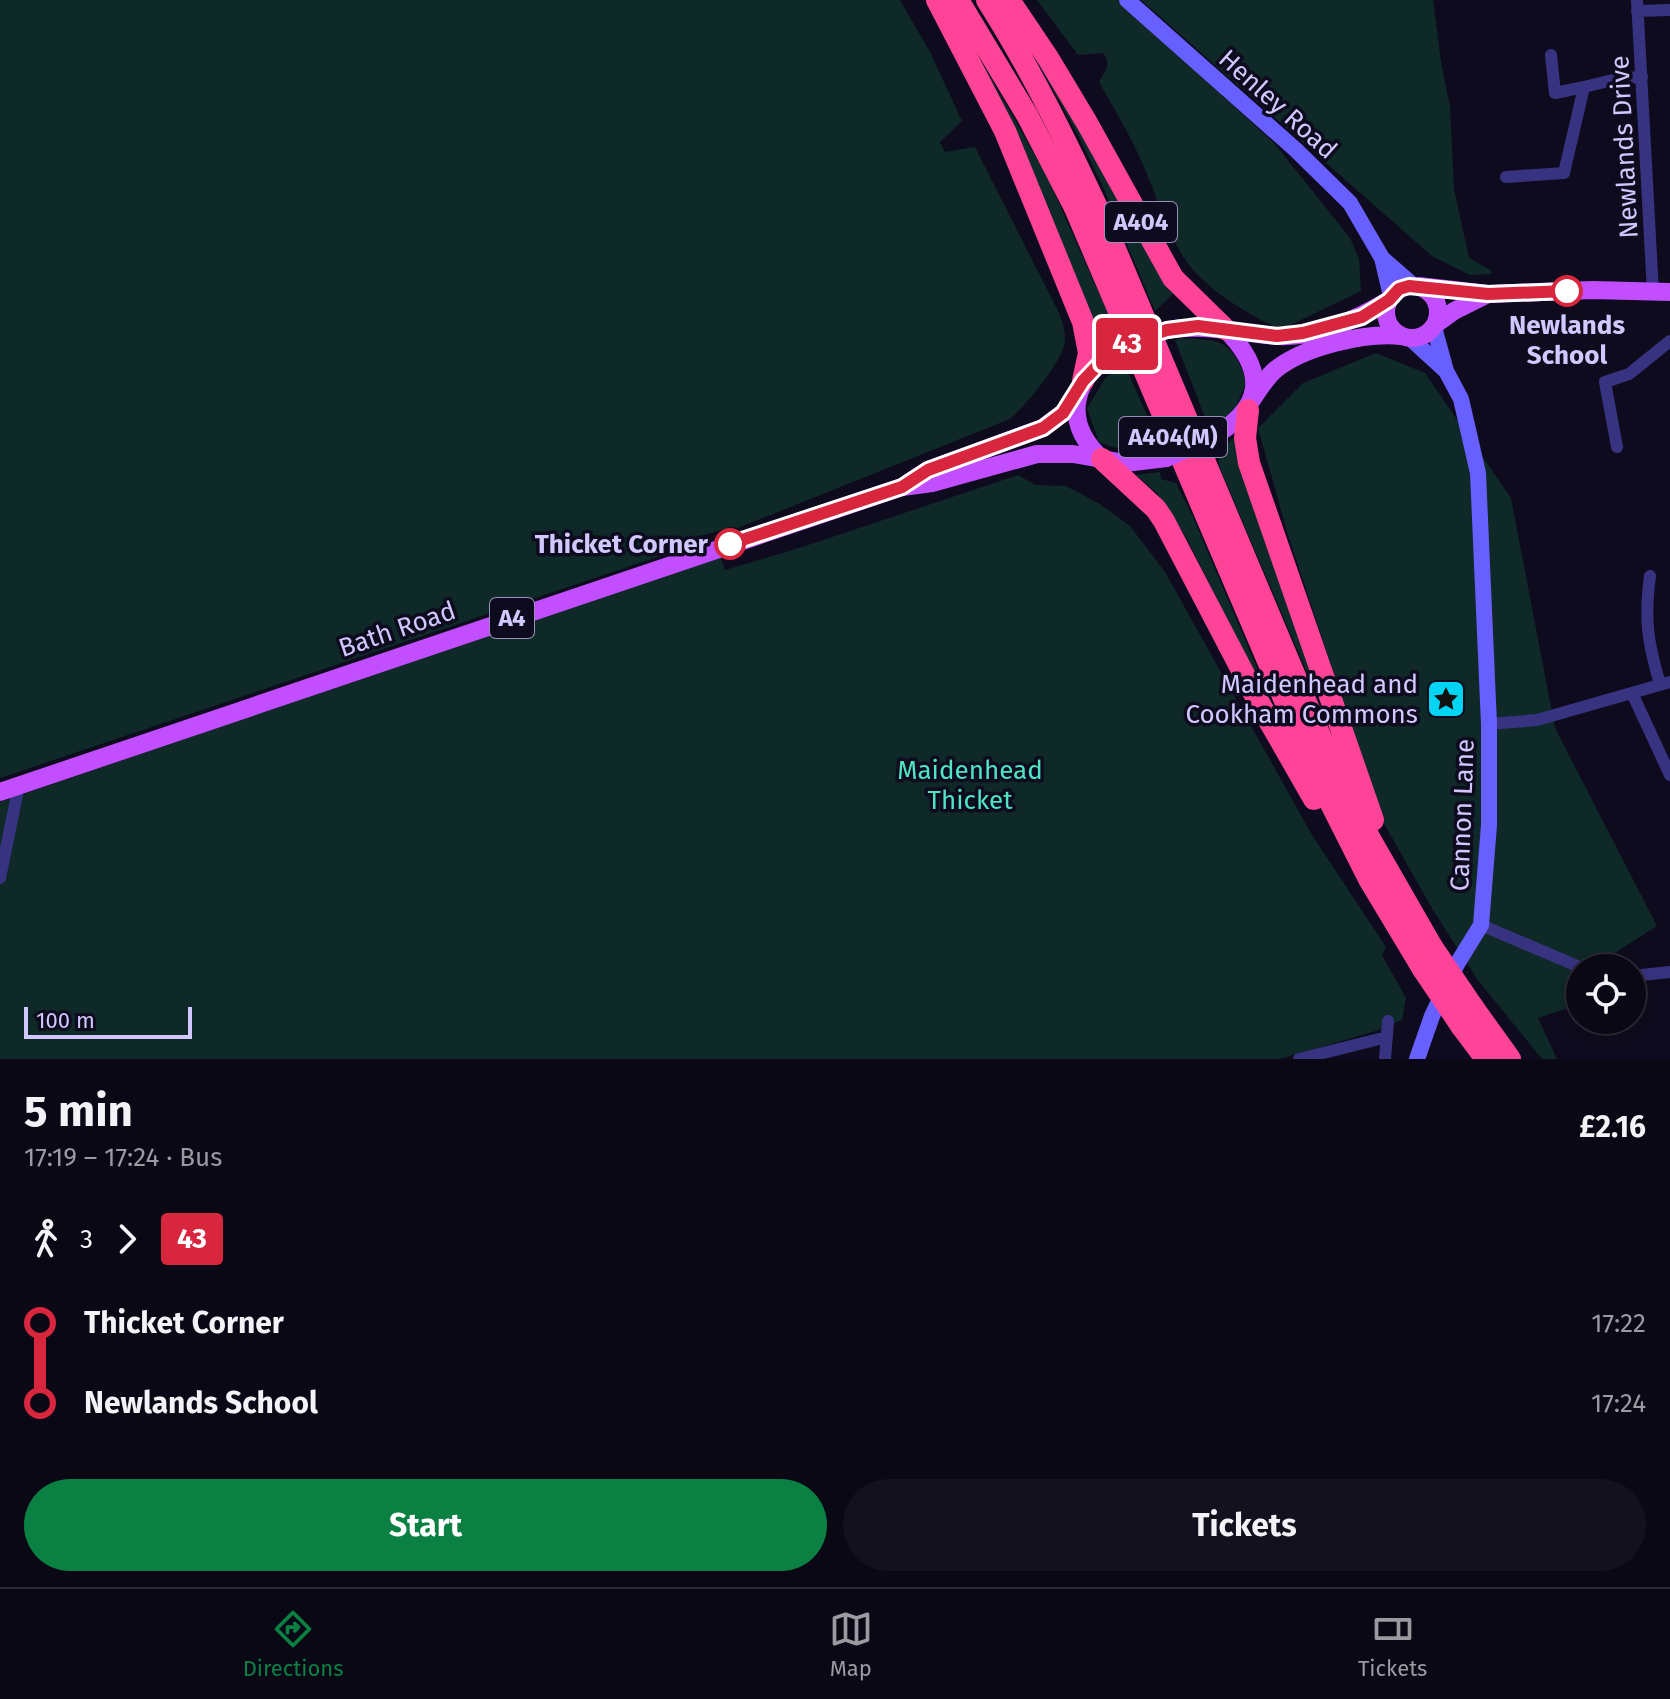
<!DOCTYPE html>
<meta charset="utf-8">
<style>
:root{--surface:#0b0816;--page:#14111f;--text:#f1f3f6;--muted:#9a9aa1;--line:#2b2935;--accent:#0b8043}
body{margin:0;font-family:"Fira Sans",sans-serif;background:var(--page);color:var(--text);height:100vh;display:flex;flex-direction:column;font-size:30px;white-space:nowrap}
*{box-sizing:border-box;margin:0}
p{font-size:26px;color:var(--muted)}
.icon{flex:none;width:44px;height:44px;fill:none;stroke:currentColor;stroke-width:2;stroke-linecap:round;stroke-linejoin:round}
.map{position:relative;height:1059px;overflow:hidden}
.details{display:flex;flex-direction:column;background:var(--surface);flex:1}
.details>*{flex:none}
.badge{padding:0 16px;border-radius:6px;font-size:28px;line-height:52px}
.fabs{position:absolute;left:1566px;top:954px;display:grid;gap:16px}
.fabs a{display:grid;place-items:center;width:80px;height:80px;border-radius:50%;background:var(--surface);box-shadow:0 4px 20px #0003,0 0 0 2px var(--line);font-size:40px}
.scale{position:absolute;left:24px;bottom:20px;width:168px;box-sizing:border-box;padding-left:8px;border:4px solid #d0c8ff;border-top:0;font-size:22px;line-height:28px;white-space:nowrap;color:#d0c8ff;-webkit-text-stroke:6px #0f0b1e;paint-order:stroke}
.map>.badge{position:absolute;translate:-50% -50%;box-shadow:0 0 0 4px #fff}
.legs{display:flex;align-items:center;gap:12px;height:88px;padding:0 24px;font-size:26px}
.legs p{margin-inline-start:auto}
.head{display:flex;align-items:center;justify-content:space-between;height:136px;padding:0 24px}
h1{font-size:44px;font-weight:700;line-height:60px}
.button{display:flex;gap:16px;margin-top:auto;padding:16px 24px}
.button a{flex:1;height:92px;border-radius:48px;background:var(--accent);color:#fff;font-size:32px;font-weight:700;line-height:92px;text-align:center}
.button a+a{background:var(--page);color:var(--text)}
ul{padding:0 24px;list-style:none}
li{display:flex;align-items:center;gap:28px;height:80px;font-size:30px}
li i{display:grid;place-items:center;width:12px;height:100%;margin:0 10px;background:currentColor}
li i::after{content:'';width:20px;height:20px;margin:-10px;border:6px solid;border-radius:50%;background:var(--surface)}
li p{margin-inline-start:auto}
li:first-child i{background:linear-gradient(#0000 50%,currentColor 0)}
li:last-child i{background:linear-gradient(currentColor 50%,#0000 0)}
.dock{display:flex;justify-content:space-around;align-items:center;height:112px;border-top:2px solid var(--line);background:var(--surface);font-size:22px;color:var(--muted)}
.dock a{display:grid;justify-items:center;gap:4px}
.dock .on{color:var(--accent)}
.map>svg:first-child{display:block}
</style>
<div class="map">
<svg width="1670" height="1059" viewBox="0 0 1670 1059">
<rect width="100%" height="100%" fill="#0f0b1e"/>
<path fill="#0e2928" d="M0,0H900L930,52L962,121L940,142L945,152L975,147L1059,313C1063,324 1068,338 1063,349C1054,371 1027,404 1010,419L738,528L731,527L678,543L666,554L0,778Z
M1037,0H1118L1274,143L1350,238L1359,259L1361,291L1280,330C1249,314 1218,297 1194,271C1168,241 1159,200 1143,165C1131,136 1114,109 1099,82C1105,71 1112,64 1103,53L1078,55Z
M1141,0H1433L1441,62L1450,107L1454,189L1469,258L1492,271L1491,274L1470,275L1432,256Z
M962,26L1048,179L1115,329L1097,340Z
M1023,37L1176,291L1155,311L1103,187L1077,133Z
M1182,338C1225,341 1230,340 1247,381L1235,409L1222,424L1208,425L1175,340Z
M1376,353L1425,373L1511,498L1555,728L1657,926L1613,954L1607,968H1580V1004L1538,1018L1557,1059H1542L1477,979L1433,910L1382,820L1288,535L1258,428L1303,383Z
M1125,365L1159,443L1127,452L1099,442L1087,408L1106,377Z
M1235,437L1318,688L1314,689L1219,466V450Z
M1160,472L1161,479L1176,483L1193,517L1271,701L1269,703L1186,537L1157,493L1136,475Z
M1018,475L1035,485L1066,486L1100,504L1130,526L1165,572L1312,835L1386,947L1382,955L1406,998L1402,1020L1376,1031L1279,1059H0V802L720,556L725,570L799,548Z"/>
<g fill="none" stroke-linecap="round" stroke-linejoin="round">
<path stroke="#383380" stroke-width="12" d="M1637,0L1653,292
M1637,11L1670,10
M1551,55L1555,93L1584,87
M1506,177L1564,173L1584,87L1621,78L1642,77
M1617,447L1605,382L1629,374L1670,341
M1650,576C1644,620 1648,643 1660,684
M1632,693L1670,775
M1489,724L1537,720L1670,682
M0,878L19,785
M1481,925L1582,968
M1632,976L1670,972
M1299,1059L1387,1037
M1385,1059L1388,1021"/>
<path stroke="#685fff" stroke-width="16" d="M1127,0L1296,150L1350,203L1382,258L1391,296
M1383,259L1414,286
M1410,338L1445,370
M1417,1059L1432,1016L1457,964L1481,925L1489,825V724L1478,473L1461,399L1446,371L1434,327"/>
<path stroke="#c24fff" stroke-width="18" d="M1386 312a26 26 0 1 1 52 0a26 26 0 1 1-52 0Z
M1419,286L1488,294L1593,290L1670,292
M1436,324L1454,311L1488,294
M1167,330C1206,323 1240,334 1278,336C1317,338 1356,320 1389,300
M1252,400C1259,389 1266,378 1275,370C1303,347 1365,332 1401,336
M1210,438C1263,409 1269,373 1225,329
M1102,459C1060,420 1073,376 1120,348
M908,483L928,470L1043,428L1063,413L1079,392
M0,792L902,487L932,483L1037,454H1073L1125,463L1166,458"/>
<path stroke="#ff4398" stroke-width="22" d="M937,0L1005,131L1083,322L1089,353L1083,381
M958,0L1027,115L1075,208L1317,776L1369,879L1423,969
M987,0C1031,69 1067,143 1102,218L1324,745L1370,839L1432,947
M1009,0L1048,58L1087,123L1173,278L1225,329
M1248,410L1245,438L1249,463L1373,820
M1102,459L1156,509L1164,521L1259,703L1314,799
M1472,1006L1510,1059
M1462,1027L1486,1059"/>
<path stroke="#c24fff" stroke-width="18" d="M1120,348L1142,338L1167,330
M1166,458L1210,438"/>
<path stroke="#ff4398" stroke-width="22" d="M1432,947L1472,1006
M1423,969L1462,1027"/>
</g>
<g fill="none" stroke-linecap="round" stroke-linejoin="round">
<defs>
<path id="line-1" d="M730,544L902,487L928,470L1043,428L1063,413L1083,381L1102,361L1142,338L1167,330L1198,326L1277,336L1303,333L1362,317L1389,300L1399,289L1409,286L1488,294L1567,291"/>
</defs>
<use href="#line-1" stroke="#fff" stroke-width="18"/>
<use href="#line-1" stroke="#d7263d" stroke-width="12"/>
</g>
<defs>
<symbol id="sight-square" viewBox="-11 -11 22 22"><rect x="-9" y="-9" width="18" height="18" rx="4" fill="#00d4f3" stroke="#0f0b1e"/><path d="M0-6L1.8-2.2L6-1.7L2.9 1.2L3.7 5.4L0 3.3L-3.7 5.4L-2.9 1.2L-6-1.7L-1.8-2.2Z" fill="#111"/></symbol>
</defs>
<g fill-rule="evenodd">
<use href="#sight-square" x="1424" y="677" width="44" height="44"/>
</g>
<g fill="#fff" stroke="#d7263d" stroke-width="4">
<circle cx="1567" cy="291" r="14"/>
<circle cx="730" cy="544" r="14"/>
</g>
<g text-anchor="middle" stroke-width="7" stroke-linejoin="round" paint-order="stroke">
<g fill="#0f0b1e" stroke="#968fbc" stroke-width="2">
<rect x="1105" y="202" width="72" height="40" rx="6"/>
<rect x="1119" y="417" width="108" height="40" rx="6"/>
<rect x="490" y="598" width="44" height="40" rx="6"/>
</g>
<g font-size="24" font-weight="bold" fill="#d0c8ff">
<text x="1141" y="230">A404</text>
<text x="1173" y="445">A404(M)</text>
<text x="512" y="626">A4</text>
</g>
<g font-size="26" fill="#d0c8ff" stroke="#0f0b1e">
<text transform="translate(1278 104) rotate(42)" y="9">Henley Road</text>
<text transform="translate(1624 147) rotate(-93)" y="9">Newlands Drive</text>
<text transform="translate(397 629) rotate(-19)" y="9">Bath Road</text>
<text transform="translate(1462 815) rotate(-88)" y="9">Cannon Lane</text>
</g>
<g font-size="26" font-weight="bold" fill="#d0c8ff" stroke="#0f0b1e">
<text x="1567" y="334">Newlands<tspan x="1567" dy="30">School</tspan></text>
<text x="708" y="553" text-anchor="end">Thicket Corner</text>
</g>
<g font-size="26" fill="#d0c8ff" stroke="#0f0b1e" text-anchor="end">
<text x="1418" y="693">Maidenhead and<tspan x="1418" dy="30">Cookham Commons</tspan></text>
</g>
<g font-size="26" fill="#4ee5c4" stroke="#0f0b1e">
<text x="970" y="779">Maidenhead<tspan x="970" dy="30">Thicket</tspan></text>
</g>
</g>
</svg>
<div class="fabs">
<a><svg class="icon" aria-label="locate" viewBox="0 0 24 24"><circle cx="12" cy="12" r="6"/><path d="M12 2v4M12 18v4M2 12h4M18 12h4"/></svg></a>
</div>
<div class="scale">100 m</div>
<b class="badge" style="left:1127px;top:344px;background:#d7263d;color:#fff">43</b>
</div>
<section class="details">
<div class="head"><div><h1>5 min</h1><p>17:19 – 17:24 · Bus</p></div><b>£2.16</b></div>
<div class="legs"><svg class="icon" aria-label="walk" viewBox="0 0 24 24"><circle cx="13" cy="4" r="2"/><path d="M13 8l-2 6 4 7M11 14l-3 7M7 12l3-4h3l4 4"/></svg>3<svg class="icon" aria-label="forward" viewBox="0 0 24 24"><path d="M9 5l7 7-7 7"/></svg><b class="badge" style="background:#d7263d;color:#fff">43</b></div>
<ul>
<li><i style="color:#d7263d"></i><b>Thicket Corner</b><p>17:22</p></li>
<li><i style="color:#d7263d"></i><b>Newlands School</b><p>17:24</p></li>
</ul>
<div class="button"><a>Start</a><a>Tickets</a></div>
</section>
<nav class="dock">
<a class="on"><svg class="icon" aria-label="directions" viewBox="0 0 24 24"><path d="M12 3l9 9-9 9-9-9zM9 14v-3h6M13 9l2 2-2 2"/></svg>Directions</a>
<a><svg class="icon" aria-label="map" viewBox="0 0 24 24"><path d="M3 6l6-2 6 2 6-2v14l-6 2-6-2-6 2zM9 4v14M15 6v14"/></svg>Map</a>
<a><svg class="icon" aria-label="tickets" viewBox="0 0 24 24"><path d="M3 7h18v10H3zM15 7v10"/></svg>Tickets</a>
</nav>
